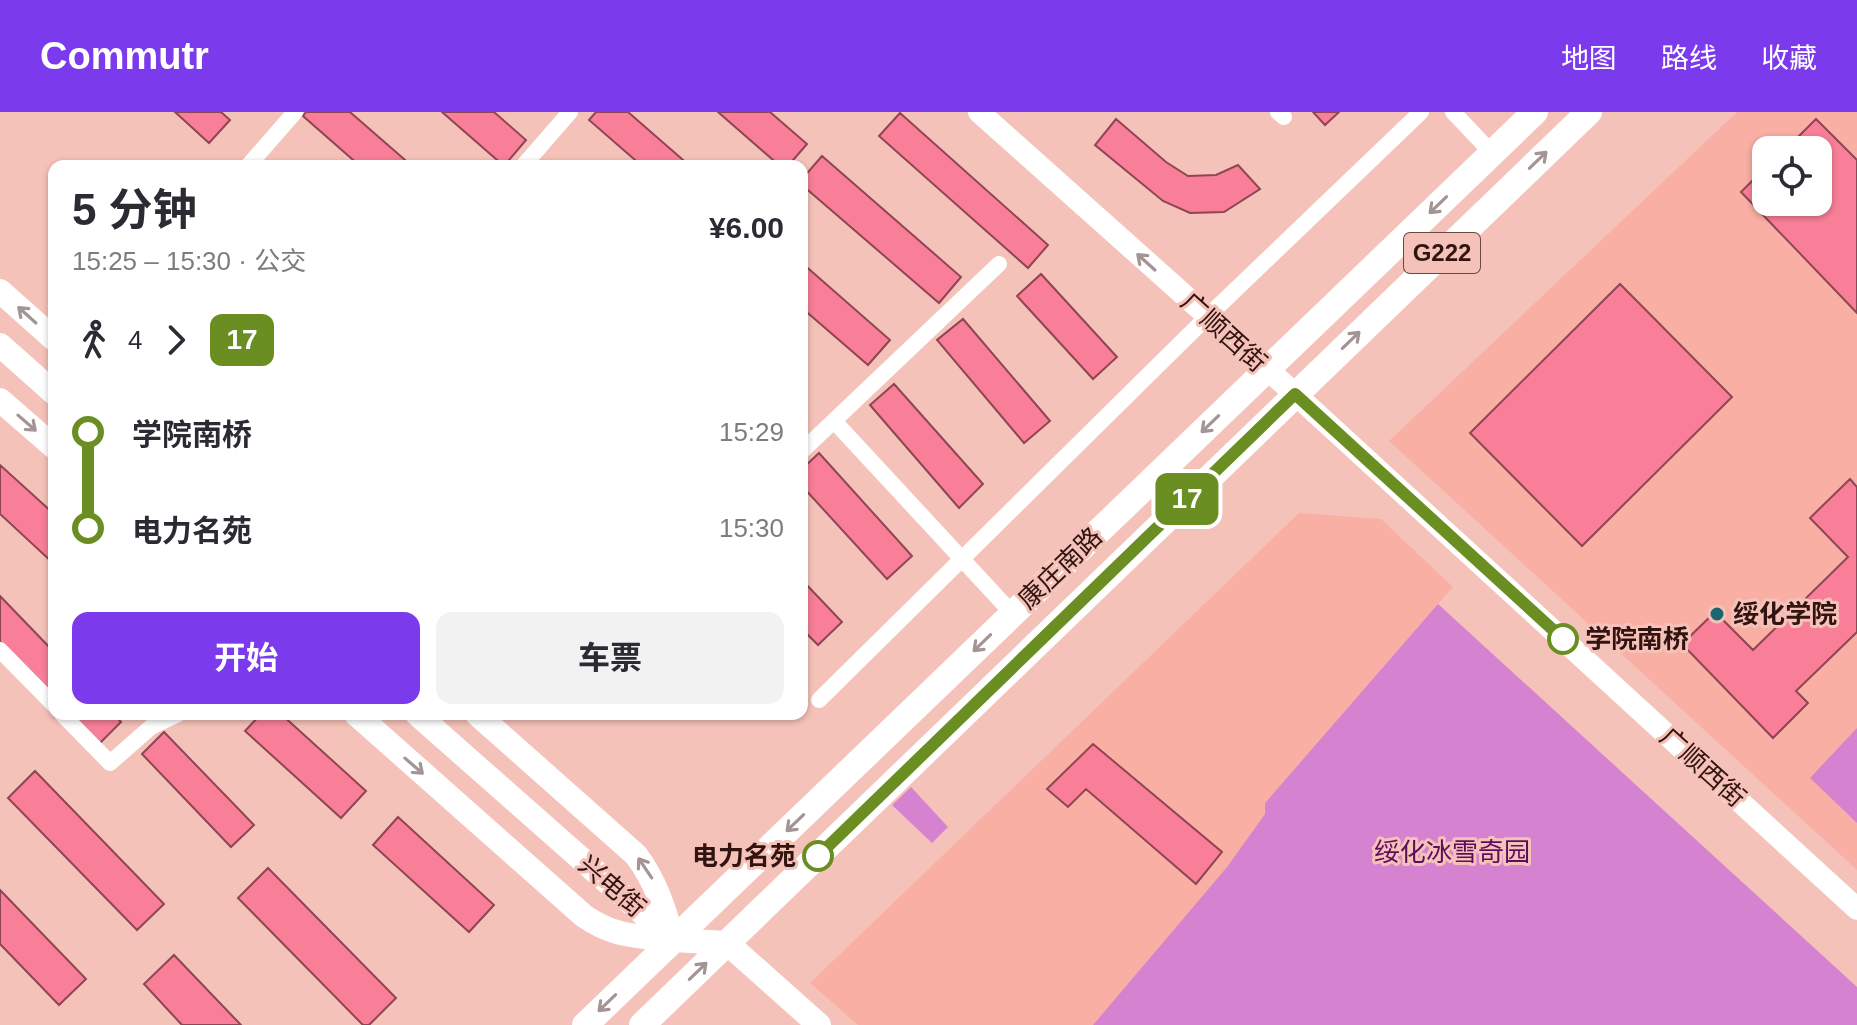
<!DOCTYPE html>
<html lang="zh">
<meta charset="utf-8">
<style>
:root{--surface:#fff;--page:#f2f2f3;--text:#2b2b33;--muted:#7c7c81;--accent:#7c3aed}
body{margin:0;font-family:Arial,"Noto Sans SC",sans-serif;background:var(--page);color:var(--text);height:100vh;display:flex;flex-direction:column;font-size:30px;white-space:nowrap}
*{box-sizing:border-box;margin:0}
p{font-size:26px;color:var(--muted)}
.icon{flex:none;width:44px;height:44px;fill:none;stroke:currentColor;stroke-width:2;stroke-linecap:round;stroke-linejoin:round}
.map{position:relative;flex:1;overflow:hidden}
.sheet{position:absolute;left:48px;top:48px;width:760px;height:560px;display:flex;flex-direction:column;background:var(--surface);border-radius:16px;box-shadow:0 2px 6px #0004}
.sheet>*{flex:none}
.badge{padding:0 16px;border-radius:12px;font-size:28px;line-height:52px}
.tools{position:absolute;left:1752px;top:24px;display:grid;gap:16px}
.tools a{display:grid;place-items:center;width:80px;height:80px;border-radius:16px;background:var(--surface);box-shadow:0 2px 6px #0004;font-size:40px}
.map>.badge{position:absolute;translate:-50% -50%;box-shadow:0 0 0 4px #fff}
.legs{display:flex;align-items:center;gap:12px;height:88px;padding:0 24px;font-size:26px}
.legs p{margin-inline-start:auto}
.overview{display:flex;align-items:center;justify-content:space-between;height:136px;padding:0 24px}
h1{font-size:44px;font-weight:700;line-height:60px}
.primary-button{display:flex;gap:16px;margin-top:auto;padding:16px 24px}
.primary-button a{flex:1;height:92px;border-radius:16px;background:var(--accent);color:#fff;font-size:32px;font-weight:700;line-height:92px;text-align:center}
.primary-button a+a{background:var(--page);color:var(--text)}
ul{padding:0 24px;list-style:none}
li{display:flex;align-items:center;gap:28px;height:96px;font-size:30px}
li i{display:grid;place-items:center;width:12px;height:100%;margin:0 10px;background:currentColor}
li i::after{content:'';width:20px;height:20px;margin:-10px;border:6px solid;border-radius:50%;background:var(--surface)}
li p{margin-inline-start:auto}
li:first-child i{background:linear-gradient(#0000 50%,currentColor 0)}
li:last-child i{background:linear-gradient(currentColor 50%,#0000 0)}
header{display:flex;align-items:center;gap:48px;box-sizing:border-box;height:112px;padding:0 40px;background:var(--accent);color:#fff}
header strong{font-size:38px}
nav{display:flex;gap:44px;margin-inline-start:auto;font-size:28px}
.map>svg:first-child{display:block}
</style>
<header>
<strong>Commutr</strong>
<nav><a>地图</a><a>路线</a><a>收藏</a></nav>
</header>
<div class="map">
<svg width="1857" height="913" viewBox="0 0 1857 913">
<rect width="100%" height="100%" fill="#f5c2b9"/>
<path fill="#f9afa3" fill-rule="evenodd" d="M1737,0H1857V758L1389,329ZM1766,38H1818V90H1766Z
M1299,401L1381,407L1453,475L1265,691V702L1227,755L1093,913H858L810,871Z"/>
<path fill="#d582d0" d="M1438,492L1857,875V913H1093L1227,755L1265,702V691Z
M1857,616V711L1810,666Z
M911,675L948,715L932,731L892,693Z"/>
<path fill="#f87f97" stroke="#904554" stroke-width="2" fill-rule="evenodd" d="M175,0H221L230,8L209,31Z
M306,0H350L412,54H360L303,4Z
M442,0H494L526,28L504,54Z
M596,0H628L690,54H642L589,8Z
M718,0H770L807,32L788,54H780Z
M1313,0H1339L1325,13Z
M900,1L1048,133L1028,156L879,24Z
M1116,7L1166,50L1188,64L1216,63L1238,53L1260,77L1224,100L1190,101L1163,89L1095,33Z
M1816,7L1857,48V201L1741,80L1762,59V36L1786,37ZM1766,38H1818V90H1766Z
M822,44L961,165L939,191L802,73V67Z
M802,151L890,228L868,253L802,196Z
M1041,162L1117,245L1093,267L1017,184Z
M1620,172L1732,285L1582,434L1470,321Z
M963,207L1050,309L1024,331L937,228Z
M894,272L983,372L959,396L870,293Z
M819,341L912,444L887,467L802,374V357Z
M0,353L54,402V452L0,402Z
M1850,367L1857,375V520L1796,579L1808,591L1773,626L1682,532L1715,500L1753,538L1848,445L1810,406Z
M802,468L842,510L818,533L802,517Z
M0,484L54,540V585L0,530Z
M70,602H114L121,610L99,632Z
M261,602H281L366,679L341,706L245,619Z
M164,620L254,713L231,735L142,642Z
M1093,632L1222,740L1196,772L1086,677L1068,695L1047,677Z
M35,659L164,792L137,818L8,686Z
M398,705L494,793L469,820L373,733Z
M268,756L396,886L369,913H363L238,786Z
M0,778L86,867L59,893L0,832Z
M174,843L241,913H182L144,872Z"/>
<g fill="none" stroke-linecap="round" stroke-linejoin="round">
<path stroke="#fff" stroke-width="16" d="M1278,0L1284,5
M1453,0L1492,41
M248,54L295,0
M523,54L570,0
M834,309L1013,502
M802,339L999,152
M0,538L54,593
M819,588L1207,205L1421,0
M62,602L110,651L151,615L178,602"/>
<path stroke="#fff" stroke-width="22" d="M979,0L1295,282L1857,797"/>
<path stroke="#fff" stroke-width="24" d="M0,179L54,227
M0,233L54,281
M0,288L54,335
M356,602L584,804C614,825 637,824 673,828C664,796 656,770 636,743L477,602
M417,602L673,828L727,831L819,913"/>
<path stroke="#fff" stroke-width="26" d="M585,913L1535,0
M642,913L1589,0"/>
</g>
<defs><path id="oneway-shaft" d="M-6 0H5M1.5-3L5.5 0L1.5 3" fill="none" stroke-width="1.6" stroke-linecap="round" stroke-linejoin="round" transform="scale(2)"/></defs>
<g stroke="#a29593">
<use href="#oneway-shaft" transform="translate(1538 48) rotate(-44)"/>
<use href="#oneway-shaft" transform="translate(1438 93) rotate(136)"/>
<use href="#oneway-shaft" transform="translate(1146 150) rotate(-138)"/>
<use href="#oneway-shaft" transform="translate(27 203) rotate(-138)"/>
<use href="#oneway-shaft" transform="translate(1351 228) rotate(-44)"/>
<use href="#oneway-shaft" transform="translate(27 311) rotate(41)"/>
<use href="#oneway-shaft" transform="translate(1210 312) rotate(136)"/>
<use href="#oneway-shaft" transform="translate(982 531) rotate(136)"/>
<use href="#oneway-shaft" transform="translate(414 654) rotate(41)"/>
<use href="#oneway-shaft" transform="translate(795 711) rotate(136)"/>
<use href="#oneway-shaft" transform="translate(645 756) rotate(-124)"/>
<use href="#oneway-shaft" transform="translate(698 859) rotate(-44)"/>
<use href="#oneway-shaft" transform="translate(607 891) rotate(136)"/>
</g>
<g fill="none" stroke-linecap="round" stroke-linejoin="round">
<defs>
<path id="line-1" d="M818,744L1295,282L1563,527"/>
</defs>
<use href="#line-1" stroke="#fff" stroke-width="18"/>
<use href="#line-1" stroke="#6b8e23" stroke-width="12"/>
</g>
<circle fill="#1c6671" stroke="#f5c2b9" stroke-width="3" cx="1717" cy="502" r="8"/>
<g fill="#fff" stroke="#6b8e23" stroke-width="4">
<circle cx="1563" cy="527" r="14"/>
<circle cx="818" cy="744" r="14"/>
</g>
<g text-anchor="middle" stroke-width="6" stroke-linejoin="round" paint-order="stroke">
<rect fill="#f5c2b9" stroke="#6c4842" stroke-width="2" x="1404" y="121" width="76" height="40" rx="6"/>
<g font-size="24" font-weight="bold" fill="#31130f">
<text x="1442" y="149">G222</text>
</g>
<g font-size="26" fill="#31130f" stroke="#f5c2b9">
<text transform="translate(1224 220) rotate(42)" y="9">广顺西街</text>
<text transform="translate(1060 456) rotate(-44)" y="9">康庄南路</text>
<text transform="translate(1703 655) rotate(42)" y="9">广顺西街</text>
<text transform="translate(612 774) rotate(41)" y="9">兴电街</text>
</g>
<g font-size="26" font-weight="bold" fill="#31130f" stroke="#f5c2b9" text-anchor="start">
<text x="1733" y="511">绥化学院</text>
</g>
<g font-size="26" font-weight="bold" fill="#31130f" stroke="#f5c2b9" text-anchor="start">
<text x="1585" y="536">学院南桥</text>
<text x="796" y="753" text-anchor="end">电力名苑</text>
</g>
<g font-size="26" fill="#5d0d5c" stroke="#f5c2b9">
<text x="1452" y="749">绥化冰雪奇园</text>
</g>
</g>
</svg>
<div class="tools">
<a><svg class="icon" aria-label="locate" viewBox="0 0 24 24"><circle cx="12" cy="12" r="6"/><path d="M12 2v4M12 18v4M2 12h4M18 12h4"/></svg></a>
</div>
<b class="badge" style="left:1187px;top:387px;background:#6b8e23;color:#fff">17</b>
<section class="sheet">
<div class="overview"><div><h1>5 分钟</h1><p>15:25 – 15:30 · 公交</p></div><b>¥6.00</b></div>
<div class="legs"><svg class="icon" aria-label="walk" viewBox="0 0 24 24"><circle cx="13" cy="4" r="2"/><path d="M13 8l-2 6 4 7M11 14l-3 7M7 12l3-4h3l4 4"/></svg>4<svg class="icon" aria-label="forward" viewBox="0 0 24 24"><path d="M9 5l7 7-7 7"/></svg><b class="badge" style="background:#6b8e23;color:#fff">17</b></div>
<ul>
<li><i style="color:#6b8e23"></i><b>学院南桥</b><p>15:29</p></li>
<li><i style="color:#6b8e23"></i><b>电力名苑</b><p>15:30</p></li>
</ul>
<div class="primary-button"><a>开始</a><a>车票</a></div>
</section>
</div>
